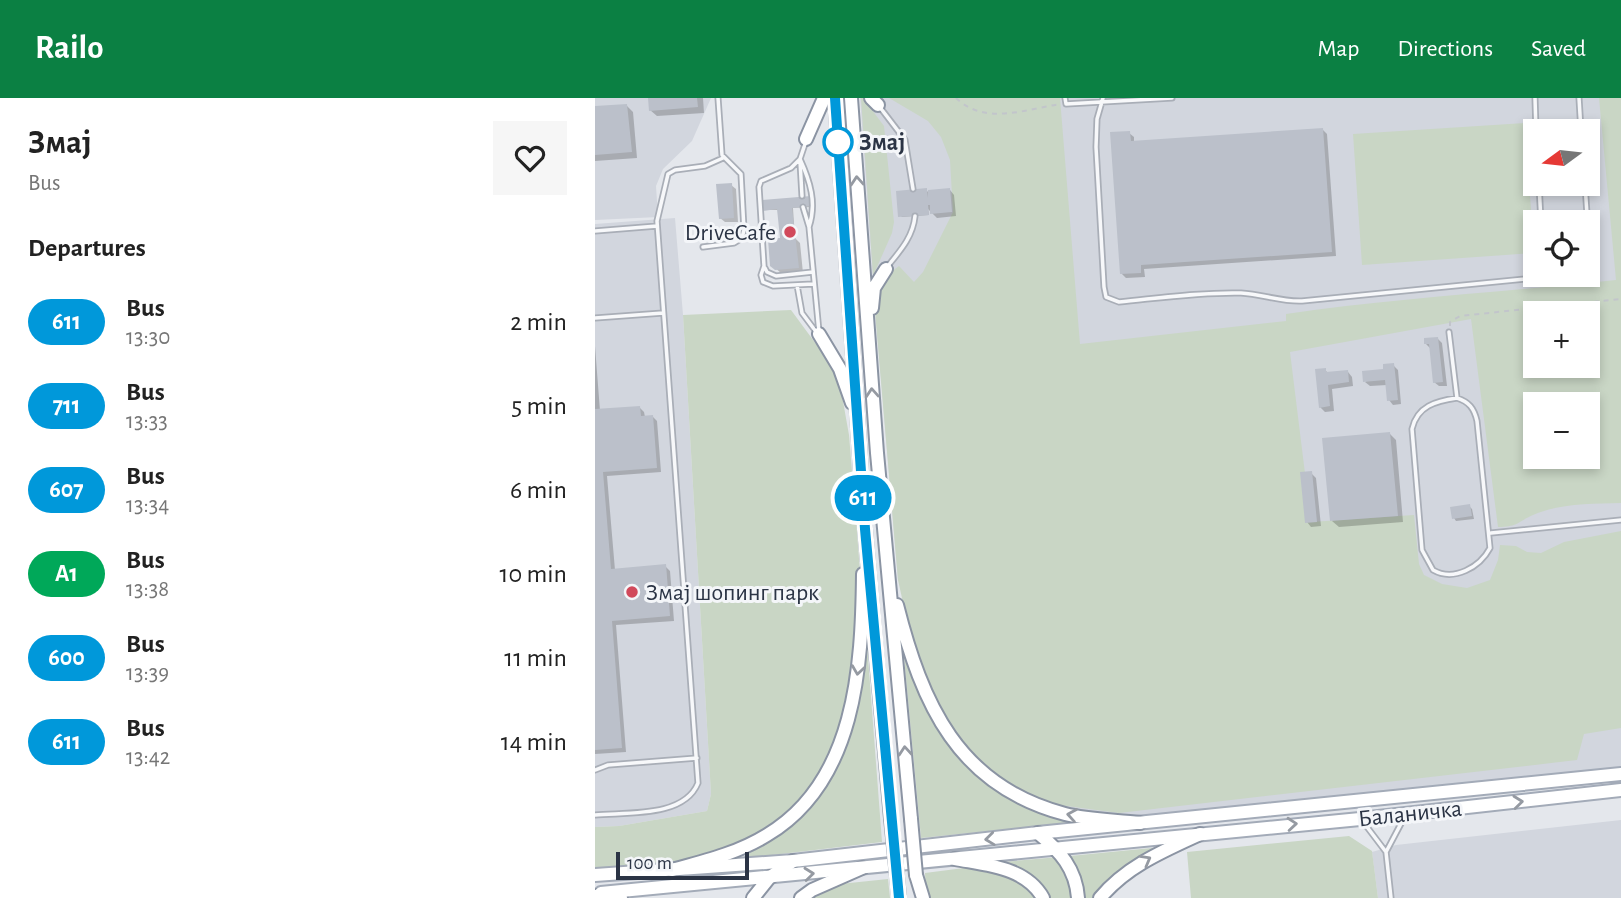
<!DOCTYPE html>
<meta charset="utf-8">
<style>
:root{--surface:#fff;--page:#f6f6f6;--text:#222;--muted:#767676;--accent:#0b8043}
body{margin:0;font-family:"Alegreya Sans",sans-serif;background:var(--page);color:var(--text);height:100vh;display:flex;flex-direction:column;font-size:26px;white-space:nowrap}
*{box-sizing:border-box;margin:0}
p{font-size:23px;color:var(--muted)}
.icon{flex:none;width:38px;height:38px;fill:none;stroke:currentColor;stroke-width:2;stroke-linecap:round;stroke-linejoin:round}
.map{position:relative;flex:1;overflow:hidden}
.side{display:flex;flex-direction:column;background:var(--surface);width:595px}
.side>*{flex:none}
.badge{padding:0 14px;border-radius:23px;font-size:24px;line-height:46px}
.needle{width:46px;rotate:255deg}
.controls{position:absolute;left:928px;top:21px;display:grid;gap:14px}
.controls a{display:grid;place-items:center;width:77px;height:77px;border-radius:0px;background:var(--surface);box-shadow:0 4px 10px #0003;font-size:35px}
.scale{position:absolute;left:21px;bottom:18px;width:133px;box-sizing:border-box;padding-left:7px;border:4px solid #2b3445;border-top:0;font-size:19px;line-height:24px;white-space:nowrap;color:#2b3445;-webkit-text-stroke:5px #f4f6f9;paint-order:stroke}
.map>.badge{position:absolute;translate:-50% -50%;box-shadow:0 0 0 4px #fff}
h2{padding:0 28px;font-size:26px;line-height:63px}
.round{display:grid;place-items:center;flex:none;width:74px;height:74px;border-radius:0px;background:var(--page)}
.summary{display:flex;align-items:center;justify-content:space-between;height:119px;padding:0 28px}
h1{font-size:33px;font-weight:700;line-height:52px}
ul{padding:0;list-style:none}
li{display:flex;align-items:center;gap:21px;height:84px;padding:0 28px}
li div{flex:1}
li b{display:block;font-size:26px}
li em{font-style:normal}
li .badge{min-width:77px;font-weight:700;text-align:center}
header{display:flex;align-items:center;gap:42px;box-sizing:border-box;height:98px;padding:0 35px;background:var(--accent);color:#fff}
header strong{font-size:33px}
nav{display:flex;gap:38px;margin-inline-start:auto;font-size:24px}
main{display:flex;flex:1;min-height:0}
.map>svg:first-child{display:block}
</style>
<header>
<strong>Railo</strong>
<nav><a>Map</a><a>Directions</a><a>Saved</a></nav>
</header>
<main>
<section class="side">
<div class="summary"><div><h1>Змај</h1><p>Bus</p></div><a class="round"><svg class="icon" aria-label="heart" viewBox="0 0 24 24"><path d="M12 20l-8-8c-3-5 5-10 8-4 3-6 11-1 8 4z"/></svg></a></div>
<h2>Departures</h2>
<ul>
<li><span class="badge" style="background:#0098da;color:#fff">611</span><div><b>Bus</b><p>13:30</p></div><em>2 min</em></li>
<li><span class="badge" style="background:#0098da;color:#fff">711</span><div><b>Bus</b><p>13:33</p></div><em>5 min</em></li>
<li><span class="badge" style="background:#0098da;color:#fff">607</span><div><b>Bus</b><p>13:34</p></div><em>6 min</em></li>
<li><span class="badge" style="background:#00a859;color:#fff">A1</span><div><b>Bus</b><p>13:38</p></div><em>10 min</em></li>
<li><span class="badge" style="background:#0098da;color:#fff">600</span><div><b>Bus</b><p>13:39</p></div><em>11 min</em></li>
<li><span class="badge" style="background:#0098da;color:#fff">611</span><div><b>Bus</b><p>13:42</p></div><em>14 min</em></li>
</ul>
</section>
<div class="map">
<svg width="1026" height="800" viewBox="0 0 1026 800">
<rect width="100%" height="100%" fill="#e4e7ec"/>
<path fill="#d2d6de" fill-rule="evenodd" d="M0,0H116L97,43L68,71L61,88L63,119L0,122Z
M265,0H1026V670L543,719L473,712L449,705L303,482L279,198ZM940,33H992V86H940ZM940,124H992V177H940ZM940,215H992V268H940ZM940,306H992V359H940Z
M80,120L88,217L116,696L112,713L24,728L0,729V126Z
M1026,722V800H783L777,754L801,747Z"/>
<path fill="#c9d6c5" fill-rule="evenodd" d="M266,0H268L289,28L299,124L297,135L278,178Z
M294,0H465L485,246L691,223V216C801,200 912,194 1021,182L1004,0H1026V405C996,406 966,405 938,417C920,425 925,428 903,429L876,221L695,254L716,424L819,417L824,466L829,477L847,486L872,490L895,482L903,462L905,447L921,448L932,454L946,455L969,444L1026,433V630L989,636L982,662L524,715L449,705L398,678L373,654L339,603L316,541L303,482L279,202L292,177L304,168L319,184L328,174L358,114L355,62L346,39L333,23ZM940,215H992V268H940ZM940,306H992V359H940Z
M930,25L939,155L767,167L758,36Z
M196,212L235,265L246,292L254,337L262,434L266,487L252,607L231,670L198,713L153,745L86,763L0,770V729L24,728L112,713L116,696L88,217Z
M307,538L331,609L361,655L375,669L480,724L326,740Z
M272,546L287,744L145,761C165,749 187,737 203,720C252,670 261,612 272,546Z
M754,738L777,753L783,800H596L592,754Z
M567,749L505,792L497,800H488L487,786L475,758Z
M464,759L469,766L479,800H453L408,764Z
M369,770C402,773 420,776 443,800H331L330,775Z
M293,781L295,800H213L245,786Z"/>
<path fill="#0003" d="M55,0H108L109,15L62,18L55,12Z
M32,8L38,14L42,60L0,63V10Z
M728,32L732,36L741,158L549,171L550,179L531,180L526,175L534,35L539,39V44Z
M136,87L141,91L143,124H130L125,120Z
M331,92L336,97L355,92L359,97L361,118L342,120L333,111L334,117L306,119Z
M215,99L216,109L198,110L200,140L205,145L208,175L187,176L177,167L186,142L184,112H170Z
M842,240L847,245L852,288H844L839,284L836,251L831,246Z
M0,248L5,313L45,310L49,314L50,319H58L62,323L66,374L12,378L20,472L70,468L75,473L79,523L21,527L31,654L0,656Z
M798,267L803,272L806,306L798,307L794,302L792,287L775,288L770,284Z
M730,272L734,276L753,274L757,279L758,288L737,291L739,313L730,314L725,309Z
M795,336L801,342L808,424L744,429L737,423Z
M716,375L721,380L726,428L716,429L712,424Z
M874,408L877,411L879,421L861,423L859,420Z"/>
<path fill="#bbc0ca" d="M53,0H102L103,9L54,13Z
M32,6L37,54L0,57V8Z
M728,30L737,154L546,167V175L525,176L515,34L535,33L536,43Z
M137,85L139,120L124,121L121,86Z
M332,90V100L333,92L355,90L357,114L335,116V107H333L334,117L303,119L301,93Z
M216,98V108L197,110L204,170L180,172L175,168L173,141L185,140L182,111L168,113L167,102Z
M843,239L848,284L838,285L834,246H829V240Z
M799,265L803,302L792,303L790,282L768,284L767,273L788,271V266Z
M731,270V274L753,272L754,284L733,287L735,308L724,310L720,271Z
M45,308L46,318L58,317L62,370L8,374L16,471L71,466L75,518L17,523L27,650L0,652V311Z
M795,334L803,418L735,423L727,340Z
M717,373L722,424L710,425L705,374Z
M875,406L877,418L857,421L855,409Z"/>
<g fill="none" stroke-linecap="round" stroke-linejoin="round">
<defs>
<path id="service" d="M470,0L471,6L577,0
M508,0L502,21L501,49L509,189L511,199L524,204C565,200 606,194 646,195C667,196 686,204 707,203L930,181L940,175
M940,0L941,33
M984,0L986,33
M284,8L310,42L318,91
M211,43L205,61L196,70L166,83L164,89L169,168L166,177L168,184L178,188L218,186
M205,61C215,83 222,105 214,129L224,234
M205,63L207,98
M944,86L946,124
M990,86L995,162
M208,109L214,129
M0,133L62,128
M108,149L139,145L147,140L149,132L146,76L127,57L123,0
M292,169C305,153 318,139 320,118
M170,170L172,174L181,178L218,174
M202,187L207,215L222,235
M0,220L68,215
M854,234L862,300
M862,300C874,304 879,310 882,323L895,450C885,469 859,484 838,472L827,452L817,331C822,308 841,303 862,300Z
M896,435L1026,422
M0,672L13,667L102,660
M0,717C31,714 89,720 103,685L62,123L73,76L80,72L110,68L128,60
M769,725L791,754L796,800
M791,754L810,718"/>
<path id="primary" d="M0,777L198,763L443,735L1026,676
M6,795L765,721L1026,692"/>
<path id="trunk" d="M240,0L270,431L296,720
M256,0L282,355L316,721
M276,0L283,7
M211,41L229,0
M277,210L279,190L291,171
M224,236L245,271L257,305
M302,507C327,606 363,688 470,716C494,722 521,722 545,725
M443,735C465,753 481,771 483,800
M360,761C391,767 431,769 448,800
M77,772C110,763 143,755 172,737C261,684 267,568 268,476
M321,777L328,800
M0,798L26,800
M158,800L174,780L198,763
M206,800L217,792L267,770
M505,800C532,768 568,753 605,736"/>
</defs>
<use href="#service" stroke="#a9aeb7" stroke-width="7"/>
<use href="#primary" stroke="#a3abb8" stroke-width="16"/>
<use href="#trunk" stroke="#8b94a3" stroke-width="16"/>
<path stroke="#c2c5cb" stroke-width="2" stroke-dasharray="5 5" stroke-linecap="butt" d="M361,0C390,28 431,11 466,6
M855,228V224L865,218L1026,201"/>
<use href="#service" stroke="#f7f8fa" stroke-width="3.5"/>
<use href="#primary" stroke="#fff" stroke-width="12"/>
<use href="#trunk" stroke="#fff" stroke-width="12"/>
<defs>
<path id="trunk-bridge" d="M296,720L304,798
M316,721L321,777"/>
</defs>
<use href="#trunk-bridge" stroke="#8b94a3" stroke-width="16" stroke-linecap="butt"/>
<use href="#trunk-bridge" stroke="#fff" stroke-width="12"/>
</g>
<defs><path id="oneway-chevron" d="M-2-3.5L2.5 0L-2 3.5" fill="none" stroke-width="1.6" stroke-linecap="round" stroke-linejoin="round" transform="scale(1.75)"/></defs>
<g stroke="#959aa2">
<use href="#oneway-chevron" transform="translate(262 83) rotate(-94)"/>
<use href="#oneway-chevron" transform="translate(277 295) rotate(-94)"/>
<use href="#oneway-chevron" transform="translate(263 572) rotate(98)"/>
<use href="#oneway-chevron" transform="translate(310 653) rotate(-95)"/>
<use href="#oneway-chevron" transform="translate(923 704) rotate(-6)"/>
<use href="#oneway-chevron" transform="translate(477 717) rotate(-170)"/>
<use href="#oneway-chevron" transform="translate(697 726) rotate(-5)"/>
<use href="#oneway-chevron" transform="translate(395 741) rotate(173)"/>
<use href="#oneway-chevron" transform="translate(551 762) rotate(-29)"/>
<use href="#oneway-chevron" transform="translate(214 776) rotate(-6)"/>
</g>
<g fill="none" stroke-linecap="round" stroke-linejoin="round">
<defs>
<path id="line" d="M240,0L270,431L304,800"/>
</defs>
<use href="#line" stroke="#fff" stroke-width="16"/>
<use href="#line" stroke="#0098da" stroke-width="10"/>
</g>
<circle fill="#fff" stroke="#0098da" stroke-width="3.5" cx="243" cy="44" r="14"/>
<g fill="#d1495b" stroke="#f4f6f9" stroke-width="2.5">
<circle cx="195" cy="134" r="7"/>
<circle cx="37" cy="494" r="7"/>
</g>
<g text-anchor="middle" stroke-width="6" stroke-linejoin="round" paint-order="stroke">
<g font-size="24" font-weight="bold" fill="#2b3445" stroke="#f4f6f9" text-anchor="start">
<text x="264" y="52">Змај</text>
</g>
<g font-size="24" fill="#2b3445" stroke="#f4f6f9" text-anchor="end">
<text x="181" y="142">DriveCafe</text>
<text x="51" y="502" text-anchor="start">Змај шопинг парк</text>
</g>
<g font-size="24" fill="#2b3445" stroke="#f4f6f9">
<text transform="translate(815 715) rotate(-6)" y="8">Баланичка</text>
</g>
</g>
</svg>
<div class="controls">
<a><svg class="needle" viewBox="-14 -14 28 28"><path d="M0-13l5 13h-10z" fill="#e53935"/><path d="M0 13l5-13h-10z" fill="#767676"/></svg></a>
<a><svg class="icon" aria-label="locate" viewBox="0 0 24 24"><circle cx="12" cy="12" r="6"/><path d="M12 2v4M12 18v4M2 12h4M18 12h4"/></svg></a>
<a>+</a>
<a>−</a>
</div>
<div class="scale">100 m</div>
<b class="badge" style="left:268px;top:400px;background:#0098da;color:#fff">611</b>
</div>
</main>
